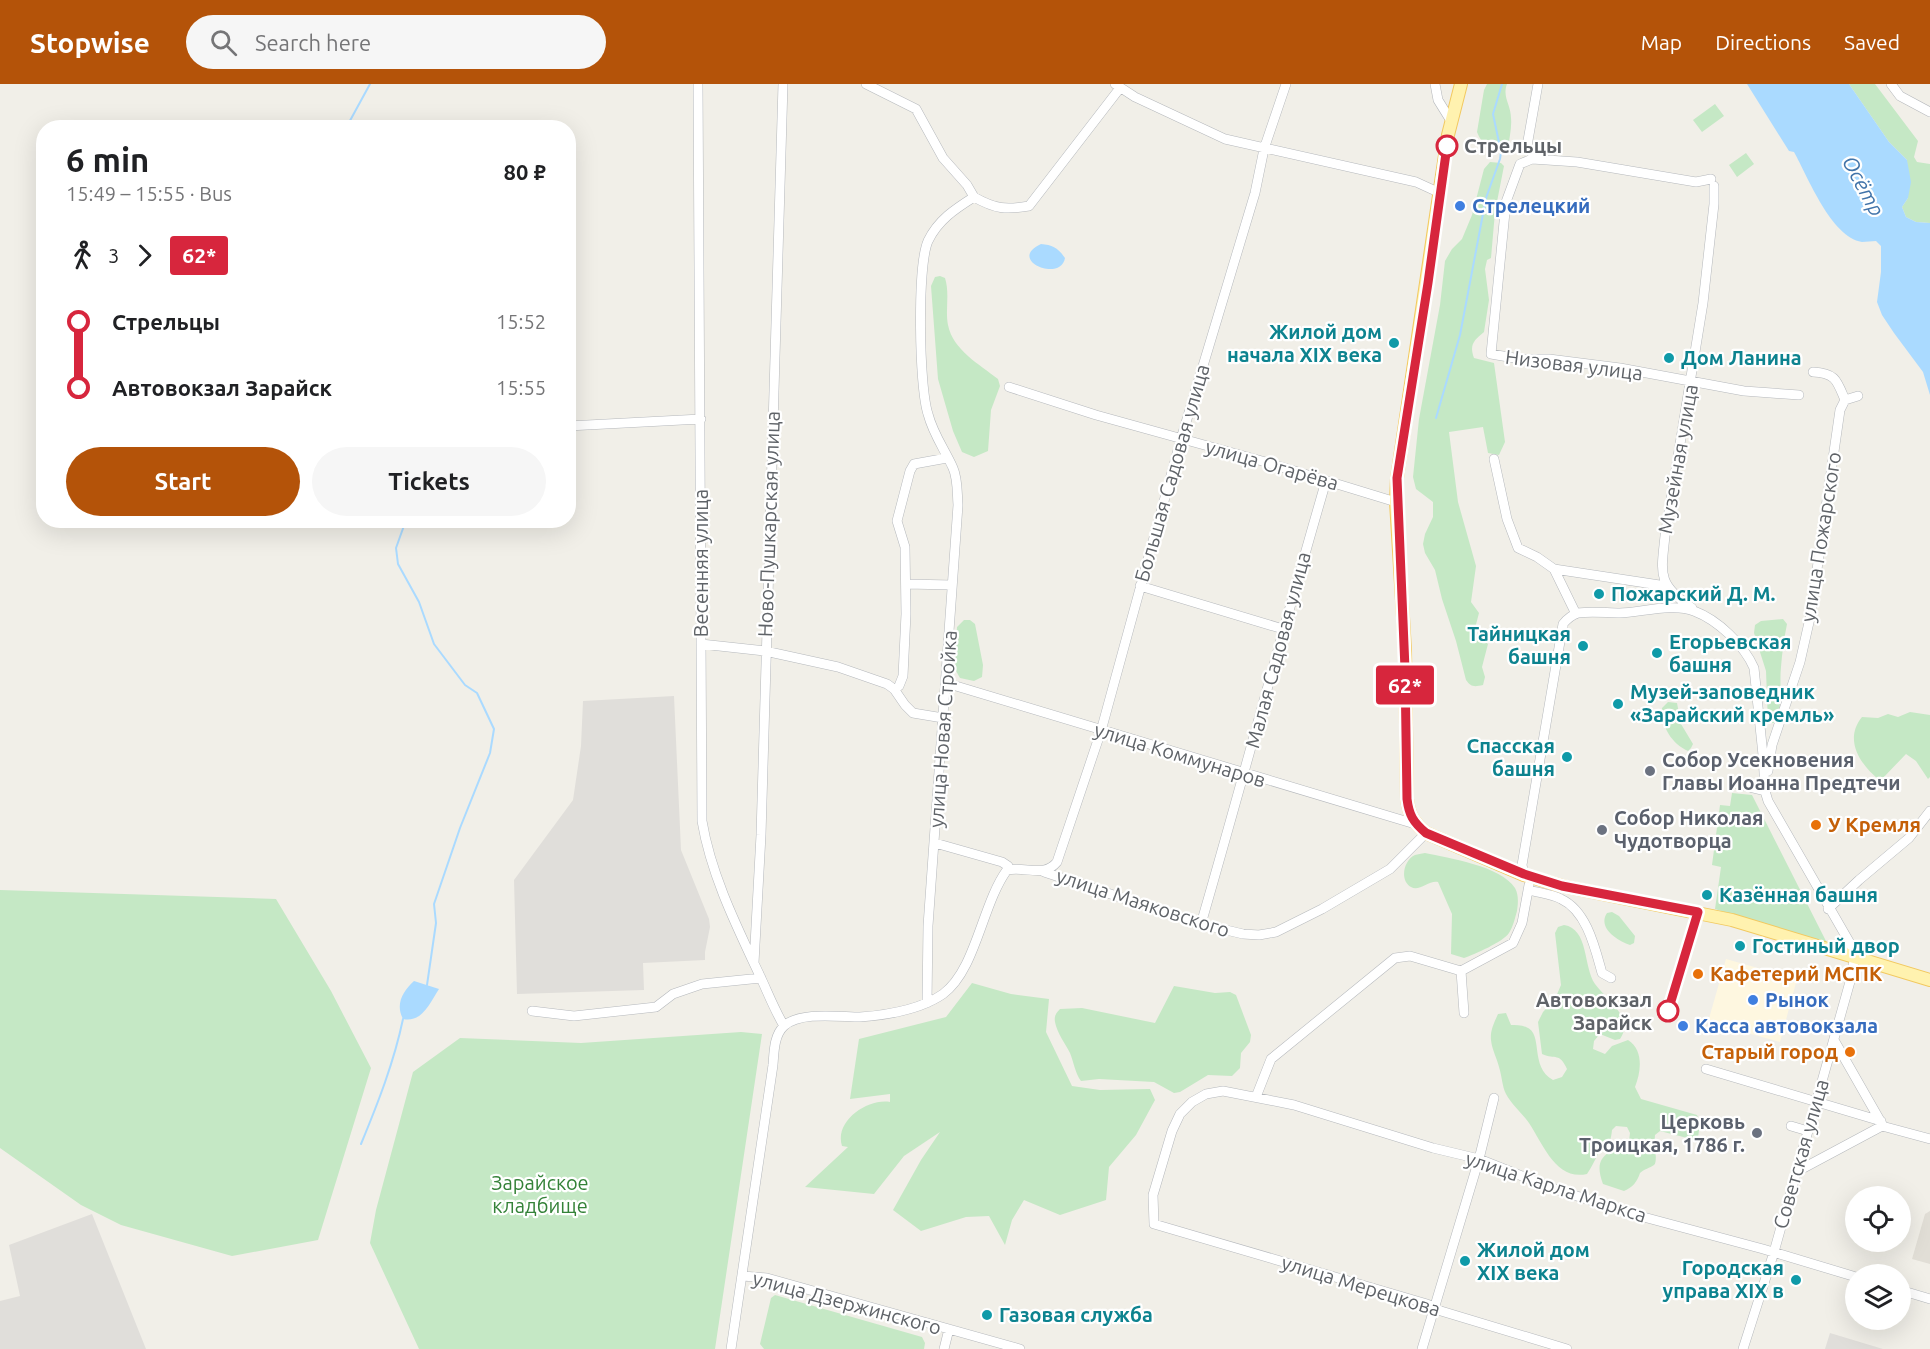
<!DOCTYPE html>
<meta charset="utf-8">
<style>
:root{--surface:#fff;--page:#f6f6f6;--text:#202124;--muted:#757577;--accent:#b45309}
body{margin:0;font-family:Ubuntu,sans-serif;background:var(--page);color:var(--text);height:100vh;display:flex;flex-direction:column;font-size:22px;white-space:nowrap}
*{box-sizing:border-box;margin:0}
p{font-size:20px;color:var(--muted)}
.icon{flex:none;width:33px;height:33px;fill:none;stroke:currentColor;stroke-width:2;stroke-linecap:round;stroke-linejoin:round}
.map{position:relative;flex:1;overflow:hidden}
.side{position:absolute;left:36px;top:36px;width:540px;height:408px;display:flex;flex-direction:column;background:var(--surface);border-radius:24px;box-shadow:0 6px 24px #0002}
.side>*{flex:none}
.badge{padding:0 12px;border-radius:4px;font-size:21px;line-height:39px}
.fabs{position:absolute;left:1845px;top:1102px;display:grid;gap:12px}
.fabs a{display:grid;place-items:center;width:66px;height:66px;border-radius:50%;background:var(--surface);box-shadow:0 6px 24px #0002;font-size:30px}
.map>.badge{position:absolute;translate:-50% -50%;box-shadow:0 0 0 3px #fff}
.legs{display:flex;align-items:center;gap:9px;height:66px;padding:0 30px;font-size:20px}
.legs p{margin-inline-start:auto}
.overview{display:flex;align-items:center;justify-content:space-between;height:102px;padding:0 30px}
h1{font-size:33px;font-weight:700;line-height:45px}
.primary-button{display:flex;gap:12px;margin-top:auto;padding:12px 30px}
.primary-button a{flex:1;height:69px;border-radius:36px;background:var(--accent);color:#fff;font-size:24px;font-weight:700;line-height:69px;text-align:center}
.primary-button a+a{background:var(--page);color:var(--text)}
ul{padding:0 30px;list-style:none}
li{display:flex;align-items:center;gap:21px;height:66px;font-size:22px}
li i{display:grid;place-items:center;width:9px;height:100%;margin:0 8px;background:currentColor}
li i::after{content:'';width:15px;height:15px;margin:-8px;border:4px solid;border-radius:50%;background:var(--surface)}
li p{margin-inline-start:auto}
li:first-child i{background:linear-gradient(#0000 50%,currentColor 0)}
li:last-child i{background:linear-gradient(currentColor 50%,#0000 0)}
header{display:flex;align-items:center;gap:36px;box-sizing:border-box;height:84px;padding:0 30px;background:var(--accent);color:#fff}
header strong{font-size:28px}
nav{display:flex;gap:33px;margin-inline-start:auto;font-size:21px}
.search{width:420px;height:54px;background:var(--page);display:flex;align-items:center;gap:15px;box-sizing:border-box;padding:0 21px;border-radius:33px;color:var(--muted);font-size:22px}
.map>svg:first-child{display:block}
</style>
<header>
<strong>Stopwise</strong>
<div class="search"><svg class="icon" aria-label="search" viewBox="0 0 24 24"><circle cx="10" cy="10" r="6"/><path d="M15 15l6 6"/></svg>Search here</div>
<nav><a>Map</a><a>Directions</a><a>Saved</a></nav>
</header>
<div class="map">
<svg width="1930" height="1265" viewBox="0 0 1930 1265">
<rect width="100%" height="100%" fill="#f1efe8"/>
<path fill="#fef7e0" d="M1726,875L1797,895L1780,958L1708,938Z"/>
<path fill="#e0deda" d="M674,612L681,766L709,835L710,843L705,868V876L643,879L644,906L517,910L514,796L573,716L581,662L583,617Z
M92,1130L146,1265H0V1217L20,1212L9,1161Z
M1830,1249L1883,1265H1825Z"/>
<path fill="#e1ded6" d="M1930,1127V1180L1912,1175L1925,1130Z"/>
<path fill="#c5e8c5" d="M1487,0H1507C1502,13 1511,21 1511,34C1512,44 1509,55 1508,65L1504,68C1491,65 1482,62 1477,48L1484,6Z
M1849,0H1875L1918,57L1914,73L1917,78L1930,80V139L1916,138L1906,133L1902,123L1908,114L1907,76L1889,58Z
M1715,20L1724,32L1702,48L1693,36Z
M1746,69L1754,80L1737,93L1729,81Z
M1490,78L1501,79L1504,82L1503,87L1495,128L1491,174L1487,176L1485,185L1489,216L1484,248C1474,256 1469,261 1474,274L1494,279L1505,358L1499,371L1488,369L1483,343L1449,348L1458,418L1476,482L1471,518L1479,529L1474,548L1488,560L1482,583L1485,593L1483,601C1474,603 1471,603 1466,596L1456,557L1442,515L1435,486L1425,469L1423,460L1425,450L1433,433V418L1416,405L1413,393L1419,335L1440,221L1445,177L1452,165L1462,155L1472,131L1484,85Z
M940,192L945,194C950,210 945,226 948,241C953,266 979,280 998,295L1000,302L991,326L988,367L974,373L962,368L953,347L938,295L931,202L935,193Z
M1783,535L1787,540C1784,555 1782,569 1781,583C1779,600 1784,625 1774,639H1768L1766,587L1754,549L1755,541L1761,537Z
M964,536H970L975,540L983,581L982,593L974,597L960,594L955,585L957,543Z
M1668,618L1677,619L1681,640L1693,660L1691,664L1688,667C1671,659 1661,642 1662,624Z
M1910,628L1930,631V693L1928,695L1916,677L1906,670L1882,695H1878C1859,679 1844,655 1862,633L1878,634L1888,630L1898,633Z
M1732,709L1752,711L1828,861L1715,825L1721,783L1712,781L1720,721L1730,722Z
M1425,769C1449,774 1501,782 1515,804C1519,811 1518,820 1517,827C1515,834 1513,843 1509,849C1503,858 1475,870 1464,874L1451,870L1452,830L1438,798C1429,796 1419,808 1411,803C1399,796 1404,776 1415,771C1418,770 1421,770 1425,769Z
M0,806L276,815L331,907L371,984L318,1156L232,1172L121,1141L81,1121L0,1064Z
M1612,828L1619,832L1635,852L1634,859L1630,861C1618,857 1597,844 1607,829Z
M1564,841C1589,845 1583,882 1595,900C1606,915 1635,934 1620,955L1615,956L1600,950L1594,957L1593,965L1605,970L1612,962L1628,956C1644,966 1641,988 1635,1003L1641,1015L1697,1031L1700,1038L1698,1054L1695,1056L1660,1047L1655,1051C1654,1059 1658,1078 1654,1081C1650,1084 1644,1085 1640,1089C1637,1098 1633,1103 1624,1107L1603,1100C1592,1071 1609,1069 1629,1057L1630,1049L1627,1043L1616,1042L1612,1046C1610,1066 1605,1059 1597,1072C1594,1078 1591,1084 1587,1090C1556,1097 1543,1060 1529,1039C1522,1029 1512,1021 1506,1010C1502,1002 1502,992 1499,983C1497,974 1492,966 1491,956C1490,947 1494,939 1498,930L1506,929L1511,941C1515,941 1521,941 1526,943C1544,949 1529,983 1553,996L1562,993L1567,985C1559,968 1556,976 1542,970L1538,938L1543,928L1555,915L1561,901L1555,849L1558,843Z
M972,899L1011,910L1049,915L1046,948L1072,1002L1100,1006L1150,1005L1155,1016L1136,1051L1109,1083L1106,1116L1060,1131L1024,1116L1012,1136L1005,1161L989,1132L966,1133L921,1147L893,1126L921,1076L940,1048L904,1072L874,1110L805,1103L848,1063L842,1062C834,1037 868,1014 890,1018V1010L850,1015L859,955L946,933Z
M1174,902L1215,909L1230,908L1236,911L1251,951L1250,958L1241,969L1240,984L1232,992L1208,991L1180,1008L1174,1009L1154,998L1099,995L1081,997C1075,989 1074,979 1070,969C1065,959 1057,949 1055,938C1054,932 1056,929 1060,925L1082,924L1155,939Z
M741,948L762,950L715,1265H419L370,1159L376,1126L413,988L460,954L581,959Z
M775,1211L922,1253L925,1259L924,1265H764L760,1260L771,1214Z"/>
<path fill="#aadaff" d="M1747,0H1849L1889,58L1907,76L1911,98L1908,114L1902,123L1906,133L1916,138L1930,139V311L1923,288L1894,249L1882,231L1877,218L1881,188V162L1876,157C1872,157 1866,158 1862,158C1831,153 1808,93 1794,68L1789,67Z
M1041,160C1053,161 1058,164 1065,174C1061,199 1006,176 1041,160Z
M414,897L439,905C430,919 422,939 403,935C395,920 403,907 414,897Z"/>
<g fill="none" stroke-linecap="round" stroke-linejoin="round">
<path stroke="#aadaff" stroke-width="2" d="M346,44L370,0
M1436,334L1460,251L1486,114L1500,75L1501,68L1493,30L1502,0
M406,436L396,464L398,480L419,518L434,560L465,601L477,609L494,645L490,669L460,744L434,820L436,839L427,901
M361,1060C378,1019 394,978 403,935"/>
<defs>
<path id="minor" d="M698,0L702,737C711,791 737,843 760,892C768,909 774,925 784,942
M866,0L916,25L943,74L967,101L974,113
M1115,0L1135,13L1225,55L1416,98L1440,109
M1435,0L1438,16L1451,37
M1891,0L1900,12L1930,28
M1536,75L1527,62L1538,0
M1711,95L1696,98L1577,78L1532,75L1520,80L1506,118L1491,270L1520,275H1549L1620,284L1744,307L1799,311
M974,113C995,125 1006,126 1029,122L1120,4
M1813,288C1836,289 1837,297 1845,316
M1009,303L1096,331L1262,377L1396,418
M568,342L701,335
M1494,375L1507,435L1518,464L1537,473L1554,485L1576,530
M1554,485L1666,502
M906,500L952,501
M1140,502L1283,545
M1692,524C1657,500 1661,490 1665,452L1703,219L1714,120V102
M701,560L765,567L838,583L887,600L894,605L905,621L913,629L943,634
M946,599L1415,740
M894,605L899,602L903,592L906,530L905,463L897,437L910,387L914,380L947,374
M1768,687L1772,661L1800,578L1810,534L1840,326L1845,316L1858,312
M1736,700L1765,707V703
M935,759L1002,778L1008,782L1007,786
M1044,788L1201,840L1243,850L1259,851L1276,848L1322,825L1390,785L1426,749
M1524,791L1522,781L1563,540C1567,535 1572,531 1578,529C1592,527 1607,529 1620,529C1642,528 1674,519 1694,527C1718,536 1744,561 1754,584L1763,671L1765,707L1768,717L1851,861L1854,873L1853,887L1774,1168L1743,1265
M1529,806C1539,809 1552,810 1561,815C1587,827 1595,864 1602,889L1611,894
M1828,825L1859,796L1909,754L1930,727
M1201,840C1244,692 1283,544 1326,397
M1692,851L1698,828
M754,879L761,751L783,0
M1461,887L1513,859L1522,839L1529,801
M1461,887L1464,929
M927,919L928,842L958,421C957,409 958,395 953,384C945,366 933,350 928,330C919,303 917,182 928,157C938,136 955,125 974,113
M532,927L574,932L656,923L673,910L702,900L761,894
M1834,956L1882,1040
M1706,985L1881,1037
M1256,1013L1271,975L1395,874L1410,872L1461,887
M1791,1042L1808,1047
M1882,1042L1930,1055
M1796,1088L1882,1042
M743,1192L767,1194L1020,1265
M1900,1206L1930,1215
M731,1265L773,981C774,968 774,951 784,942C800,927 840,933 860,933C887,931 920,926 943,910C976,886 982,820 1007,786C1026,782 1044,794 1057,778L1101,647L1181,355L1255,109L1264,65L1286,0
M944,1265L949,1245
M1422,1265L1479,1075L1494,1014
M1567,1265L1441,1227L1427,1220L1154,1140L1153,1111L1172,1047L1180,1030L1192,1018L1206,1010L1223,1007L1294,1021L1433,1064L1479,1075L1555,1105L1636,1131L1763,1165L1856,1193"/>
<path id="major" d="M1461,0L1448,51L1397,394L1396,418L1405,566L1407,715C1409,731 1413,738 1426,749L1524,791L1562,802L1732,836L1930,896"/>
</defs>
<use href="#minor" stroke="#b5b8bc" stroke-width="10"/>
<use href="#major" stroke="#f2c960" stroke-width="14"/>
<use href="#minor" stroke="#fff" stroke-width="9"/>
<use href="#major" stroke="#fff2af" stroke-width="12"/>
</g>
<g fill="none" stroke-linecap="round" stroke-linejoin="round">
<defs>
<path id="line-1" d="M1447,62L1428,199L1397,394L1405,585L1407,715C1409,731 1413,738 1426,749L1524,790L1562,802L1698,828L1668,927"/>
</defs>
<use href="#line-1" stroke="#fff" stroke-width="14"/>
<use href="#line-1" stroke="#d7263d" stroke-width="9"/>
</g>
<g fill="#fff" stroke="#d7263d" stroke-width="3">
<circle cx="1447" cy="62" r="10"/>
<circle cx="1668" cy="927" r="10"/>
</g>
<g fill="#3f7fe0" stroke="#fff" stroke-width="2">
<circle cx="1460" cy="122" r="6"/>
<circle cx="1753" cy="916" r="6"/>
<circle cx="1683" cy="942" r="6"/>
</g>
<g fill="#0f9aa8" stroke="#fff" stroke-width="2">
<circle cx="1394" cy="259" r="6"/>
<circle cx="1669" cy="274" r="6"/>
<circle cx="1599" cy="510" r="6"/>
<circle cx="1583" cy="562" r="6"/>
<circle cx="1657" cy="569" r="6"/>
<circle cx="1618" cy="620" r="6"/>
<circle cx="1567" cy="673" r="6"/>
<circle cx="1707" cy="811" r="6"/>
<circle cx="1740" cy="862" r="6"/>
<circle cx="1465" cy="1177" r="6"/>
<circle cx="1796" cy="1196" r="6"/>
<circle cx="987" cy="1231" r="6"/>
</g>
<g fill="#6b7280" stroke="#fff" stroke-width="2">
<circle cx="1650" cy="687" r="6"/>
<circle cx="1602" cy="746" r="6"/>
<circle cx="1757" cy="1049" r="6"/>
</g>
<g fill="#e8710a" stroke="#fff" stroke-width="2">
<circle cx="1816" cy="741" r="6"/>
<circle cx="1698" cy="890" r="6"/>
<circle cx="1850" cy="968" r="6"/>
</g>
<g text-anchor="middle" stroke-width="4.5" stroke-linejoin="round" paint-order="stroke">
<g font-size="20" font-weight="bold" fill="#5f6368" stroke="#fff" text-anchor="start">
<text x="1464" y="69">Стрельцы</text>
<text x="1652" y="923" text-anchor="end">Автовокзал<tspan x="1652" dy="23">Зарайск</tspan></text>
</g>
<g font-size="20" font-weight="bold" fill="#366cbe" stroke="#fff" text-anchor="start">
<text x="1472" y="129">Стрелецкий</text>
<text x="1765" y="923">Рынок</text>
<text x="1695" y="949">Касса автовокзала</text>
</g>
<g font-size="20" font-weight="bold" fill="#0d838f" stroke="#fff" text-anchor="start">
<text x="1382" y="255" text-anchor="end">Жилой дом<tspan x="1382" dy="23">начала XIX века</tspan></text>
<text x="1681" y="281">Дом Ланина</text>
<text x="1611" y="517">Пожарский Д. М.</text>
<text x="1571" y="557" text-anchor="end">Тайницкая<tspan x="1571" dy="23">башня</tspan></text>
<text x="1669" y="565">Егорьевская<tspan x="1669" dy="23">башня</tspan></text>
<text x="1630" y="615">Музей-заповедник<tspan x="1630" dy="23">«Зарайский кремль»</tspan></text>
<text x="1555" y="669" text-anchor="end">Спасская<tspan x="1555" dy="23">башня</tspan></text>
<text x="1719" y="818">Казённая башня</text>
<text x="1752" y="869">Гостиный двор</text>
<text x="1477" y="1173">Жилой дом<tspan x="1477" dy="23">XIX века</tspan></text>
<text x="1784" y="1191" text-anchor="end">Городская<tspan x="1784" dy="23">управа XIX в</tspan></text>
<text x="999" y="1238">Газовая служба</text>
</g>
<g font-size="20" fill="#5f6368" stroke="#fff">
<text transform="translate(1574 281) rotate(7)" y="7">Низовая улица</text>
<text transform="translate(1678 375) rotate(-80)" y="7">Музейная улица</text>
<text transform="translate(1272 381) rotate(16)" y="7">улица Огарёва</text>
<text transform="translate(1172 389) rotate(-74)" y="7">Большая Садовая улица</text>
<text transform="translate(769 440) rotate(-88)" y="7">Ново-Пушкарская улица</text>
<text transform="translate(1821 453) rotate(-81)" y="7">улица Пожарского</text>
<text transform="translate(701 479) rotate(-90)" y="7">Весенняя улица</text>
<text transform="translate(1278 566) rotate(-75)" y="7">Малая Садовая улица</text>
<text transform="translate(943 645) rotate(-86)" y="7">улица Новая Стройка</text>
<text transform="translate(1180 671) rotate(17)" y="7">улица Коммунаров</text>
<text transform="translate(1143 819) rotate(18)" y="7">улица Маяковского</text>
<text transform="translate(1801 1070) rotate(-74)" y="7">Советская улица</text>
<text transform="translate(1556 1103) rotate(18)" y="7">улица Карла Маркса</text>
<text transform="translate(1361 1202) rotate(17)" y="7">улица Мерецкова</text>
<text transform="translate(847 1219) rotate(15)" y="7">улица Дзержинского</text>
</g>
<g font-size="20" font-weight="bold" fill="#5b616d" stroke="#fff" text-anchor="start">
<text x="1662" y="683">Собор Усекновения<tspan x="1662" dy="23">Главы Иоанна Предтечи</tspan></text>
<text x="1614" y="741">Собор Николая<tspan x="1614" dy="23">Чудотворца</tspan></text>
<text x="1745" y="1045" text-anchor="end">Церковь<tspan x="1745" dy="23">Троицкая, 1786 г.</tspan></text>
</g>
<g font-size="20" font-weight="bold" fill="#c56008" stroke="#fff" text-anchor="start">
<text x="1828" y="748">У Кремля</text>
<text x="1710" y="897">Кафетерий МСПК</text>
<text x="1838" y="975" text-anchor="end">Старый город</text>
</g>
<g font-size="20" fill="#348238" stroke="#fff">
<text x="540" y="1106">Зарайское<tspan x="540" dy="23">кладбище</tspan></text>
</g>
<g font-size="21" font-style="italic" fill="#4174aa" stroke="#fff">
<text transform="translate(1863 102) rotate(62)" y="7">Осётр</text>
</g>
</g>
</svg>
<div class="fabs">
<a><svg class="icon" aria-label="locate" viewBox="0 0 24 24"><circle cx="12" cy="12" r="6"/><path d="M12 2v4M12 18v4M2 12h4M18 12h4"/></svg></a>
<a><svg class="icon" aria-label="layers" viewBox="0 0 24 24"><path d="M12 4l9 5-9 5-9-5zM3 14l9 5 9-5"/></svg></a>
</div>
<b class="badge" style="left:1405px;top:601px;background:#d7263d;color:#fff">62*</b>
<section class="side">
<div class="overview"><div><h1>6 min</h1><p>15:49 – 15:55 · Bus</p></div><b>80 ₽</b></div>
<div class="legs"><svg class="icon" aria-label="walk" viewBox="0 0 24 24"><circle cx="13" cy="4" r="2"/><path d="M13 8l-2 6 4 7M11 14l-3 7M7 12l3-4h3l4 4"/></svg>3<svg class="icon" aria-label="forward" viewBox="0 0 24 24"><path d="M9 5l7 7-7 7"/></svg><b class="badge" style="background:#d7263d;color:#fff">62*</b></div>
<ul>
<li><i style="color:#d7263d"></i><b>Стрельцы</b><p>15:52</p></li>
<li><i style="color:#d7263d"></i><b>Автовокзал Зарайск</b><p>15:55</p></li>
</ul>
<div class="primary-button"><a>Start</a><a>Tickets</a></div>
</section>
</div>
